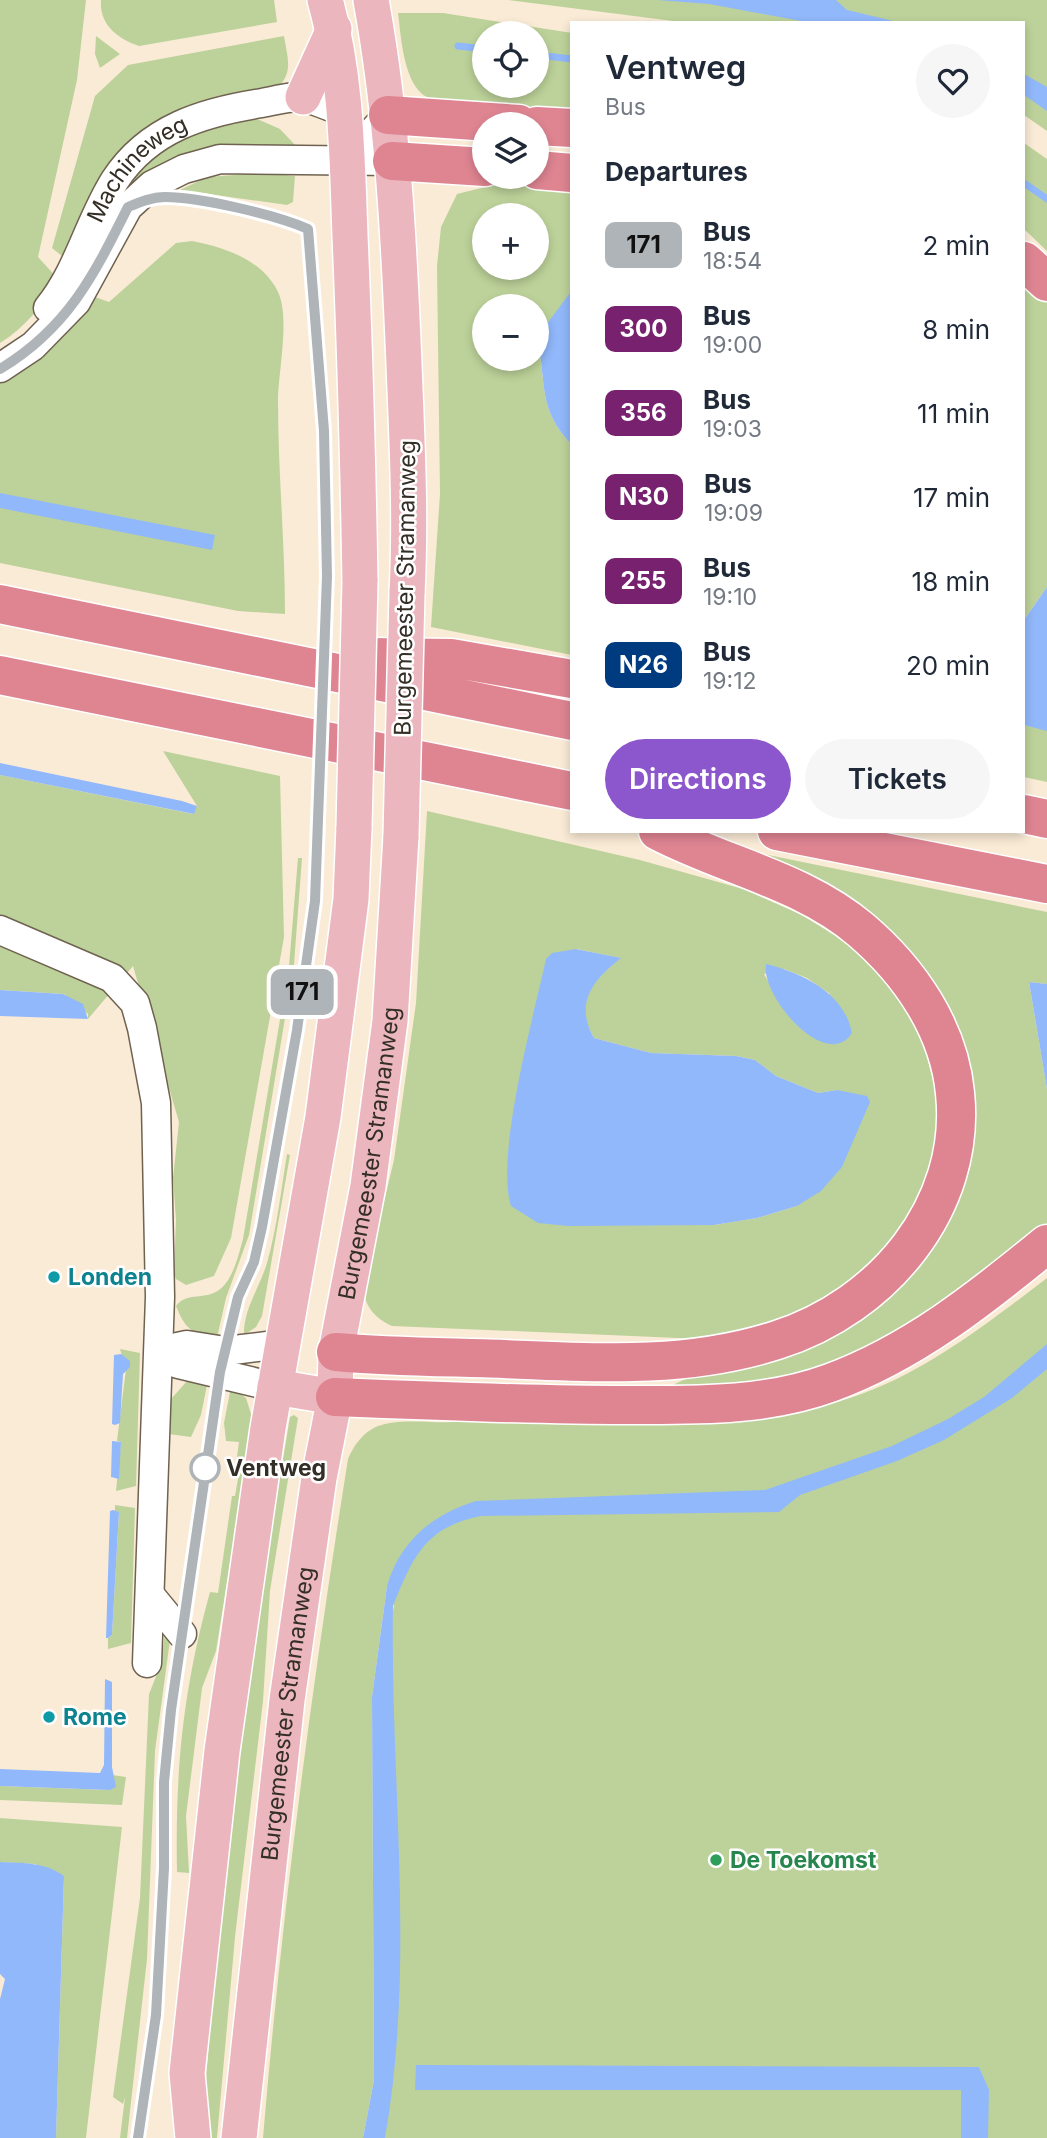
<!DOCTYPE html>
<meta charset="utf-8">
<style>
:root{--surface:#fff;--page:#f6f6f7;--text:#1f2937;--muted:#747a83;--accent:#8c56cd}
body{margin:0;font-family:Inter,sans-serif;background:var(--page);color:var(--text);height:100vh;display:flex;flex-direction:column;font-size:26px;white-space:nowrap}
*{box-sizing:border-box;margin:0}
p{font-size:23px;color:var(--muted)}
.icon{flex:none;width:38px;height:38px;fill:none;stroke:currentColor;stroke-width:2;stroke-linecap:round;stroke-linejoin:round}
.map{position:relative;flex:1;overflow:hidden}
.panel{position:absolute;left:570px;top:21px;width:455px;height:812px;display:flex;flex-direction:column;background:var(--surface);border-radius:0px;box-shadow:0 4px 10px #0003}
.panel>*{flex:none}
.badge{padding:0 14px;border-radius:10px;font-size:24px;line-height:46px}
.fabs{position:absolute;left:472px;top:21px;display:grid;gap:14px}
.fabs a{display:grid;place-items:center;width:77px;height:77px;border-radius:50%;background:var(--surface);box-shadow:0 4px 10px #0003;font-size:35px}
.map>.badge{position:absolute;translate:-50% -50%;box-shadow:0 0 0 4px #fff}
h2{padding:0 35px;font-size:26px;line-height:63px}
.round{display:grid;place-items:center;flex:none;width:74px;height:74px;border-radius:37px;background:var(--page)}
.summary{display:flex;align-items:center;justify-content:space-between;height:119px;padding:0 35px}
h1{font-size:33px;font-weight:600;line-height:52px}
.cta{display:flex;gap:14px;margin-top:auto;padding:14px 35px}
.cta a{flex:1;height:80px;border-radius:42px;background:var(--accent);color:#fff;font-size:28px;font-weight:600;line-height:80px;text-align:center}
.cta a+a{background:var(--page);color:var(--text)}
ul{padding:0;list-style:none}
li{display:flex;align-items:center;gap:21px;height:84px;padding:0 35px}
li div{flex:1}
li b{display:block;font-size:26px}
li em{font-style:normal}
li .badge{min-width:77px;font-weight:700;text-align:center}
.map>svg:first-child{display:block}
</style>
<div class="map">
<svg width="1047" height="2138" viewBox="0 0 1047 2138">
<rect width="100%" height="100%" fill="#faebd6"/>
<path fill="#bdd29a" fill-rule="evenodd" d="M0,0H86L77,80L38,257L59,280C43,304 25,328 0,343Z
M101,0H274L277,22L139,46C118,39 99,25 101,0Z
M508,0H1047V131L1024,115V23H689Z
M398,13H443L572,33V112C545,110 439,108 422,94C403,77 401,36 398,13ZM485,33H537V86H485Z
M96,36L120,54L100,68L95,54Z
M284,36C287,56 294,72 278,87L178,115L67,260L52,248L95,96L128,65Z
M253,117L280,129L296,146C227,145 169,143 119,199L120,187L174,136Z
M1024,143L1047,159V251L1024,229Z
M265,173L295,176L293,202L287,205L180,190L207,177Z
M505,182L572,187V294L537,337C547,383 537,409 572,445V655L431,627L440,494L437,266L441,227L457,194ZM485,215H537V268H485ZM485,306H537V359H485Z
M192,241C223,247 261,259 277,290C291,315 278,372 278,401C278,472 285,543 285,614L238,611L0,563V372L88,299L95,297L109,302L176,243Z
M1024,279L1047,299V587L1024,620Z
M1024,725L1047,730V782L1024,777Z
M163,751L280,776L284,937L231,1238L214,1276L186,1285L176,1279L174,1273L176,1220L173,1178L179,1122L133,966L88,1019V1014L64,994L0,990V775L193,814L197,806Z
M427,811L640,860L743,889L802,915L847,943L887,978L921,1034L939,1103L933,1158L910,1217L878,1262L816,1306L753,1330L702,1339L392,1326C375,1318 366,1308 363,1289L394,1160L416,1003ZM577,949L620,958C592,983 572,999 594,1038L651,1053L736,1056L755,1060L776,1076L818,1093L837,1090L797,1206L757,1218L714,1225L538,1223ZM784,969L807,978L830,994L786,1013L764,974Z
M729,847L1047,912V984L1029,982L1047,1089V1236L912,1334L794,1383L658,1392L702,1371L804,1340L954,1186L920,967Z
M298,858H302L294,964L249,1235L226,1298L216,1342C193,1334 185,1329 176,1306C185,1294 198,1298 211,1294C232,1288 238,1256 243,1239L289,966Z
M287,1154L290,1155L262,1316L256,1327L244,1335C243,1310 260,1287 267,1263C277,1227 281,1191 287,1154Z
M1047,1278V2138H373L386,1645L394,1606L387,1586L372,1697L374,2080L363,2138H263C282,1911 312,1685 348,1459C355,1443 366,1428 385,1424C406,1419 429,1423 452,1422C526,1417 601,1416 675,1415C735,1414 796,1416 853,1397C925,1373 988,1323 1047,1278Z
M120,1349L140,1353L136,1486L116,1491L121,1442L117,1441L126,1369Z
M188,1380H208L201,1415L191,1437L169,1434L171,1399Z
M231,1387L246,1398L253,1420L216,1651L202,1688L186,1816L189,1873L177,1872C175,1770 183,1690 210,1592L218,1593L232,1496H235L239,1473L235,1472L239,1442L226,1441L224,1423Z
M294,1415L298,1418L270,1591L263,1701L235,1937L217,2138H202C217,1896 249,1656 290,1417Z
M115,1505L135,1508L131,1643L108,1649V1638L112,1635L119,1512L115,1511Z
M165,1633L170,1640L155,1751L147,1959L127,2138H120L125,2097L123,2104L113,2097L140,1898L149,1694L161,1664Z
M112,1775L126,1777L122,1805L0,1800V1786L109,1790Z
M0,1818L122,1827L86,2138H56L64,1876L35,1864L0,1862Z"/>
<path fill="#91b8fa" d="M657,0H836L847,10L902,23H812L709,4Z
M1024,74L1047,87V111L1024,95Z
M570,293L572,294V445C537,409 547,383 537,337Z
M0,493L215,535L212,550L0,508Z
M1047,587V731L1024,725V620Z
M0,763L182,801L197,806L194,814L0,775Z
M576,949L621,958C593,980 574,1003 594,1038L651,1053L736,1056L755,1060L776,1076L818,1093L837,1090L867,1096L870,1102L842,1167L821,1191L797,1206L757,1218L714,1225L568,1226L538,1223L511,1206C495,1155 534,1015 546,959L552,953Z
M766,964C802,973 844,992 852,1033C826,1073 760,995 766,964Z
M1029,982L1047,984V1089Z
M0,990L63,994L83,1004L88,1019L0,1016Z
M1047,1344V1369L1012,1398L944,1440L897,1461L800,1495L779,1512L481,1516C425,1527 413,1557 393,1606C390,1783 416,1962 385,2138H363L374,2080L372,1697L387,1586C400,1541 433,1514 476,1501L765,1490L892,1446L948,1419L984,1397Z
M121,1354L130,1361V1367L123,1374L120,1423L115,1425L112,1424L114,1355Z
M112,1441L121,1442L119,1479L111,1477Z
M113,1510L119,1512L112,1635L108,1638H106L110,1511Z
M105,1679L112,1682V1767L116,1787L110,1790L0,1786V1769L100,1773L104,1765Z
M0,1862C23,1863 45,1862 64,1876L56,2138H0V1999L5,1979L0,1974Z
M416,2065L979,2067L989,2090L988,2138H961V2090H415Z"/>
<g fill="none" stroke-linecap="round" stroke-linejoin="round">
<path stroke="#91b8fa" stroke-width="7" d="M458,46L485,49
M537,55L572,59
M1024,183L1047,199"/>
<defs>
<g id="minor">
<path d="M347,159L388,115"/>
<path id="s1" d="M48,308C79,270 89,221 115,180C149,128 204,112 262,103C275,101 292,95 305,98C318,101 332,108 345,112"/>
<path d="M0,368L33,346L76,302L128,207L152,185L184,169L220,159L392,161"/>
<path d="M0,930L112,978L135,1003L142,1028L156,1103L160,1297L147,1663"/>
<path d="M159,1351L187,1345L225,1351L283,1344"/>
<path d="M159,1351L178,1364L275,1387"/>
<path d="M150,1595L182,1634"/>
</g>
<g id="major">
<path d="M325,0C347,77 347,157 350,236C355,351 358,466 360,581"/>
<path d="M371,0C393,120 399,242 404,364C407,441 411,516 407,593"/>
<path d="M303,97L334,29"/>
<path d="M275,1387L335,1397"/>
<path d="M193,2138L187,2073L222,1751L268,1428L323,1117L351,899L354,827"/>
<path id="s2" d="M239,2138L287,1700L319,1478L335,1397L336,1352L368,1186L390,1021L401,836"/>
</g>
<path id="highway" d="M388,115L519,124
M537,126L572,128
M392,161L485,167
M537,170L572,173
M1024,261L1047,282
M0,604L572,721
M370,657L451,658L572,679
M0,675L572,791
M1024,814L1047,819
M777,831L1047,884
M336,1352C391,1357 448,1357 504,1359C596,1363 687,1369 777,1340C882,1307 967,1207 955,1093C949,1028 909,971 861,930C802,880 725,866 658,831
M335,1397C432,1401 529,1405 626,1405C694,1405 765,1407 830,1383C912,1353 980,1299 1047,1244"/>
</defs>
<use href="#minor" stroke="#6f6250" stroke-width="31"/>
<use href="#major" stroke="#fff" stroke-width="38"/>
<use href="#highway" stroke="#fff" stroke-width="41"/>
<use href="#minor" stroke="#fff" stroke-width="28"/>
<use href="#major" stroke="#ecb6be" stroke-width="35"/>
<use href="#highway" stroke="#df8592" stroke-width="38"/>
<defs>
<path id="major-bridge" d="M354,827L360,581
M401,836L407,593"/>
</defs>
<use href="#major-bridge" stroke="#fff" stroke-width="38" stroke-linecap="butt"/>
<use href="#major-bridge" stroke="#ecb6be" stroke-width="35"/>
</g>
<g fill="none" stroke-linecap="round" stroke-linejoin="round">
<defs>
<path id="line" d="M0,369C68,328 94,275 128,207C140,202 152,197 165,197C200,197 276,215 308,229L324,431L327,576L315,901L297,1030L262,1227L254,1262L238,1297L220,1372L171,1710L164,1782V1868L156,2015L138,2138"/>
</defs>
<use href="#line" stroke="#fff" stroke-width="16"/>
<use href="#line" stroke="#afb4b9" stroke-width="10"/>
</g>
<g fill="#0f9aa8" stroke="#fff" stroke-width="2.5">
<circle cx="54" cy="1277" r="7"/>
<circle cx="49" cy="1717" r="7"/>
</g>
<circle fill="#fff" stroke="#afb4b9" stroke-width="3.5" cx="205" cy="1468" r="14"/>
<circle fill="#2e9e5b" stroke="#fff" stroke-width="2.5" cx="716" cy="1860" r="7"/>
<g text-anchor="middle" stroke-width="5" stroke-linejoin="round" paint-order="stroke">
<g font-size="23" fill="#332e26" stroke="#fff">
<text dy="8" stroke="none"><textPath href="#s1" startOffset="168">Machineweg</textPath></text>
<text transform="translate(405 588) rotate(-89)" y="8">Burgemeester Stramanweg</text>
<text dy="8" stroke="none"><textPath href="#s2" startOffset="994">Burgemeester Stramanweg</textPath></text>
<text dy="8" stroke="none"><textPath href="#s2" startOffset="427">Burgemeester Stramanweg</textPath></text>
</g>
<g font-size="23" font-weight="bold" fill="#0d838f" stroke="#fff" text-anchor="start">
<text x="68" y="1285">Londen</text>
<text x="63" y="1725">Rome</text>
</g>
<g font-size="23" font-weight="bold" fill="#332e26" stroke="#fff" text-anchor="start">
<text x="226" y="1476">Ventweg</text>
</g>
<g font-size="23" font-weight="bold" fill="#27864d" stroke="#fff" text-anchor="start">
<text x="730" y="1868">De Toekomst</text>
</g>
</g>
</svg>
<div class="fabs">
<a><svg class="icon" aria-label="locate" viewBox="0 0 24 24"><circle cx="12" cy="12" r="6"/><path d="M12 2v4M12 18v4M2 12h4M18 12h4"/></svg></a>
<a><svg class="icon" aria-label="layers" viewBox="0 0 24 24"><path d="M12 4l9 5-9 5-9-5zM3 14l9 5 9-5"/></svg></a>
<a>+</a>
<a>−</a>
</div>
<b class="badge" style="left:302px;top:992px;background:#afb4b9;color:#111">171</b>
<section class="panel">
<div class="summary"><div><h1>Ventweg</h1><p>Bus</p></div><a class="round"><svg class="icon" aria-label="heart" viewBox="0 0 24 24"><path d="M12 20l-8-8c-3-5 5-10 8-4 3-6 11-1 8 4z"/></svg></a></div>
<h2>Departures</h2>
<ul>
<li><span class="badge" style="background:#afb4b9;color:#111">171</span><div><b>Bus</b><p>18:54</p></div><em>2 min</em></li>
<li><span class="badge" style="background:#77216f;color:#fff">300</span><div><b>Bus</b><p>19:00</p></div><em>8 min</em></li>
<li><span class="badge" style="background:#77216f;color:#fff">356</span><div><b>Bus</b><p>19:03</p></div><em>11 min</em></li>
<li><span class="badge" style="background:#77216f;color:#fff">N30</span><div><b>Bus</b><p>19:09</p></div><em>17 min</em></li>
<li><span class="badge" style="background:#77216f;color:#fff">255</span><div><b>Bus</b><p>19:10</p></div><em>18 min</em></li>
<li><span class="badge" style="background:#003b80;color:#fff">N26</span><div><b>Bus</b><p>19:12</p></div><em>20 min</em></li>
</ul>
<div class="cta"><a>Directions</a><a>Tickets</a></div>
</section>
</div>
